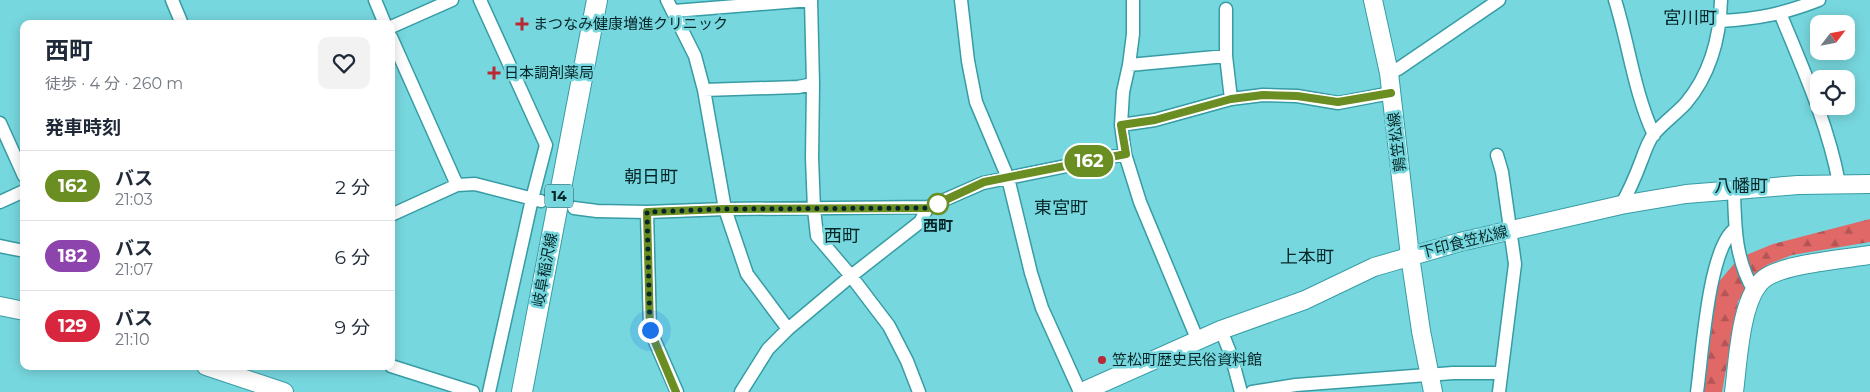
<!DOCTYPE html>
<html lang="ja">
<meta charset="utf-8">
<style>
:root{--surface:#fff;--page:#f2f2f3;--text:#1f2937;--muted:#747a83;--line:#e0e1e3}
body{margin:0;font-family:Montserrat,"Noto Sans JP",sans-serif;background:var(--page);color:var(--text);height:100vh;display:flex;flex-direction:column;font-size:19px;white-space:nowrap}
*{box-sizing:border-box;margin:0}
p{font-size:16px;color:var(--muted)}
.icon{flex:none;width:28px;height:28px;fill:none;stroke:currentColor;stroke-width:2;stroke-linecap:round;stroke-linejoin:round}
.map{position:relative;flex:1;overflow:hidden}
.sheet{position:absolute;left:20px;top:20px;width:375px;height:350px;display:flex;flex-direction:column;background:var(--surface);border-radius:10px;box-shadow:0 2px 12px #0003}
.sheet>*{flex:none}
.badge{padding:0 10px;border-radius:16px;font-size:18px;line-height:32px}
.needle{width:32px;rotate:58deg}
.controls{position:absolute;left:1810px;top:15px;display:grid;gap:10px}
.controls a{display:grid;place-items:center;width:45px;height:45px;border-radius:10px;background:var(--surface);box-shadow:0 2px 12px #0003;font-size:25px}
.you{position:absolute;width:25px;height:25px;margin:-12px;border:4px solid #fff;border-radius:50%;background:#1a73e8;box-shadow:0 0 0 8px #1a73e833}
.map>.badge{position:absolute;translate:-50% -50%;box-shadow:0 0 0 2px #fff}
h2{padding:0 25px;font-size:19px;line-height:45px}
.round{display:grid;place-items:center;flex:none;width:52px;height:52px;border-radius:10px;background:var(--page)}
.head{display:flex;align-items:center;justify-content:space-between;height:85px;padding:0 25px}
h1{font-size:24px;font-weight:700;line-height:38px}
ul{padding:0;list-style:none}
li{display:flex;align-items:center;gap:15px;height:70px;padding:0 25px;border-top:1px solid var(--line)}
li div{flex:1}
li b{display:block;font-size:19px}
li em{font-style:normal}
li .badge{min-width:55px;font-weight:700;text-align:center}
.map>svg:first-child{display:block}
</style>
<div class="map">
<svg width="1870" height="392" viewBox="0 0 1870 392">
<defs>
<pattern id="forest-firs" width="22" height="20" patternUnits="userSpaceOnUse" patternTransform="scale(1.25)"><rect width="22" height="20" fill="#e06867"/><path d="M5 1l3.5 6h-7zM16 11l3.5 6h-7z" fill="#b45555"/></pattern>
</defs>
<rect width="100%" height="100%" fill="#77d7de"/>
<path fill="url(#forest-firs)" d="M1870,219V242L1792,255L1767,265L1738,301L1722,392H1704L1717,284L1739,258L1773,244Z"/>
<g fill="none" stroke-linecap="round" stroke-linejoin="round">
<defs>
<path id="street" d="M172,0L182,24
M375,0L385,24
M480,0L546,145L532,199L489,392
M667,0L695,56L704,90L725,209L747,274L788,329
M811,0L813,84L812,158L814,209L817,236L851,276L889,326L907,361L919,392
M961,0L968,61L976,102L1008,178L1031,273L1042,308L1080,392
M1133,0V34L1129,65L1123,92L1121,125L1125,154L1140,202L1198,341
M1615,0C1629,45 1634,92 1654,135
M1226,9V56L1231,99
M674,11L811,0
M1780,13C1803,69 1828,124 1839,183
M1720,21C1758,19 1783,14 1819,0
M391,27L452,0
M391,37L457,185
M1129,65L1226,56
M1389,73L1398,69L1499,0
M704,90L798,87L813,84
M0,123L24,176
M1121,125L1155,120L1231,99L1263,95L1297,96L1338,103L1391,93
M1497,155L1502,172L1515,264L1499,392
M1734,191C1735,227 1735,259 1754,291
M0,202L24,191
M1621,205C1630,190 1636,175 1642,159C1645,151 1648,142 1653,135C1663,123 1676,114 1686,103C1711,73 1720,38 1721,0
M574,208L597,211L647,212L725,209L928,207L983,183L1125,154
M647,212L650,330L677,392
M391,215L457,185L475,184L541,201
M0,246L24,251
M1221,330L1231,355L1241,392
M391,366L473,392
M741,392L768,349L788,329L851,276L920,222L928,207
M1252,392L1296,385L1453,373H1500
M1697,392C1702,358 1708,248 1735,229"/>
<path id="secondary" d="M1373,0L1389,73L1410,256L1421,331L1433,392
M0,306L24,311
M206,366L284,392
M1082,392L1221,330L1305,300L1374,267L1460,242L1621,205L1686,194L1798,185L1870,184
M1734,392C1738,363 1740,296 1765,278C1784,264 1844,259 1870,255"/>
<path id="primary" d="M522,392L597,0"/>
</defs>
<use href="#street" stroke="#379ca4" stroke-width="15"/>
<use href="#secondary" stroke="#379ca4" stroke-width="20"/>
<use href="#primary" stroke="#379ca4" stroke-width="22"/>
<use href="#street" stroke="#fff" stroke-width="12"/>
<use href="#secondary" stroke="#fff" stroke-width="18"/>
<use href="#primary" stroke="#fff" stroke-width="20"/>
</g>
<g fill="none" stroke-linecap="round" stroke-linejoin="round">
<defs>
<path id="line" d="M676,392L650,330L647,212L725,209L928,208L984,182L1126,154L1121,125L1155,120L1231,99L1263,95L1297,96L1338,102L1391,93"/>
</defs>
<use href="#line" stroke="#fff" stroke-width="11"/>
<use href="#line" stroke="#6b8e23" stroke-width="8"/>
<path stroke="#062628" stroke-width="5" stroke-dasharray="0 9" d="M650,330L647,212L725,209L928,208L945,201L938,204"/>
</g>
<g fill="#b92834" stroke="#77d7de" stroke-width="2">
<path d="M519.5 16.5h5v5h5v5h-5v5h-5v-5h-5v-5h5z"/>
<path d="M491.5 65.5h5v5h5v5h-5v5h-5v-5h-5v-5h5z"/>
<circle cx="1102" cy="360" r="5"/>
</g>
<circle fill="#fff" stroke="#6b8e23" stroke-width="2.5" cx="938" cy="204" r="10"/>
<g text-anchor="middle" stroke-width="5" stroke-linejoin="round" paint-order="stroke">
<rect fill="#77d7de" stroke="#285b5f" stroke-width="1" x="545" y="184.5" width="28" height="23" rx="4"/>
<g font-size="14" font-weight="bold" fill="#062628">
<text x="559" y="201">14</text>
</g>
<g font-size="15" fill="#062628" stroke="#77d7de" text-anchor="start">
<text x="533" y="29">まつなみ健康増進クリニック</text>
<text x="504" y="78">日本調剤薬局</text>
<text x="1112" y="365">笠松町歴史民俗資料館</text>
</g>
<g font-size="15" fill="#062628" stroke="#77d7de">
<text transform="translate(1397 142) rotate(-97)" y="5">鶉笠松線</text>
<text transform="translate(1464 242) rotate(-14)" y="5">下印食笠松線</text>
<text transform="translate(545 270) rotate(-79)" y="5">岐阜稲沢線</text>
</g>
<g font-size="15" font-weight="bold" fill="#062628" stroke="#77d7de">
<text x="938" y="231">西町</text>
</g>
<g font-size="18" fill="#062628" stroke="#77d7de">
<text x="1690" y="24">宮川町</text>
<text x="651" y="183">朝日町</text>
<text x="1741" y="192">八幡町</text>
<text x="1061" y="214">東宮町</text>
<text x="842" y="242">西町</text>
<text x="1307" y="263">上本町</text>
</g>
</g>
</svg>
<div class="controls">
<a><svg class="needle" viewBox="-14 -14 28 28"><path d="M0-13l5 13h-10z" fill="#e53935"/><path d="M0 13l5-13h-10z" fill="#747a83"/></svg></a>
<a><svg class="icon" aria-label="locate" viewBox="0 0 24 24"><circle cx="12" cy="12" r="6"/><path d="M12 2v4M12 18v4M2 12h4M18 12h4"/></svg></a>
</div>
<div class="you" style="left:650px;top:330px"></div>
<b class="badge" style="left:1089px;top:161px;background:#6b8e23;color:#fff">162</b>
<section class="sheet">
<div class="head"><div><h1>西町</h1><p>徒歩 · 4 分 · 260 m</p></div><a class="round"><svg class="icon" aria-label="heart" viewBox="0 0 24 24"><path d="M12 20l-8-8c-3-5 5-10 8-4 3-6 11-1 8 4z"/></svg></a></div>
<h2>発車時刻</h2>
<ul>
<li><span class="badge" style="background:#6b8e23;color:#fff">162</span><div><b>バス</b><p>21:03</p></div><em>2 分</em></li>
<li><span class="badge" style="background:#8e44ad;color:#fff">182</span><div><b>バス</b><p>21:07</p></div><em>6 分</em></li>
<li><span class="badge" style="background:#d7263d;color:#fff">129</span><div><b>バス</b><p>21:10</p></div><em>9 分</em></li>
</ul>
</section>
</div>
